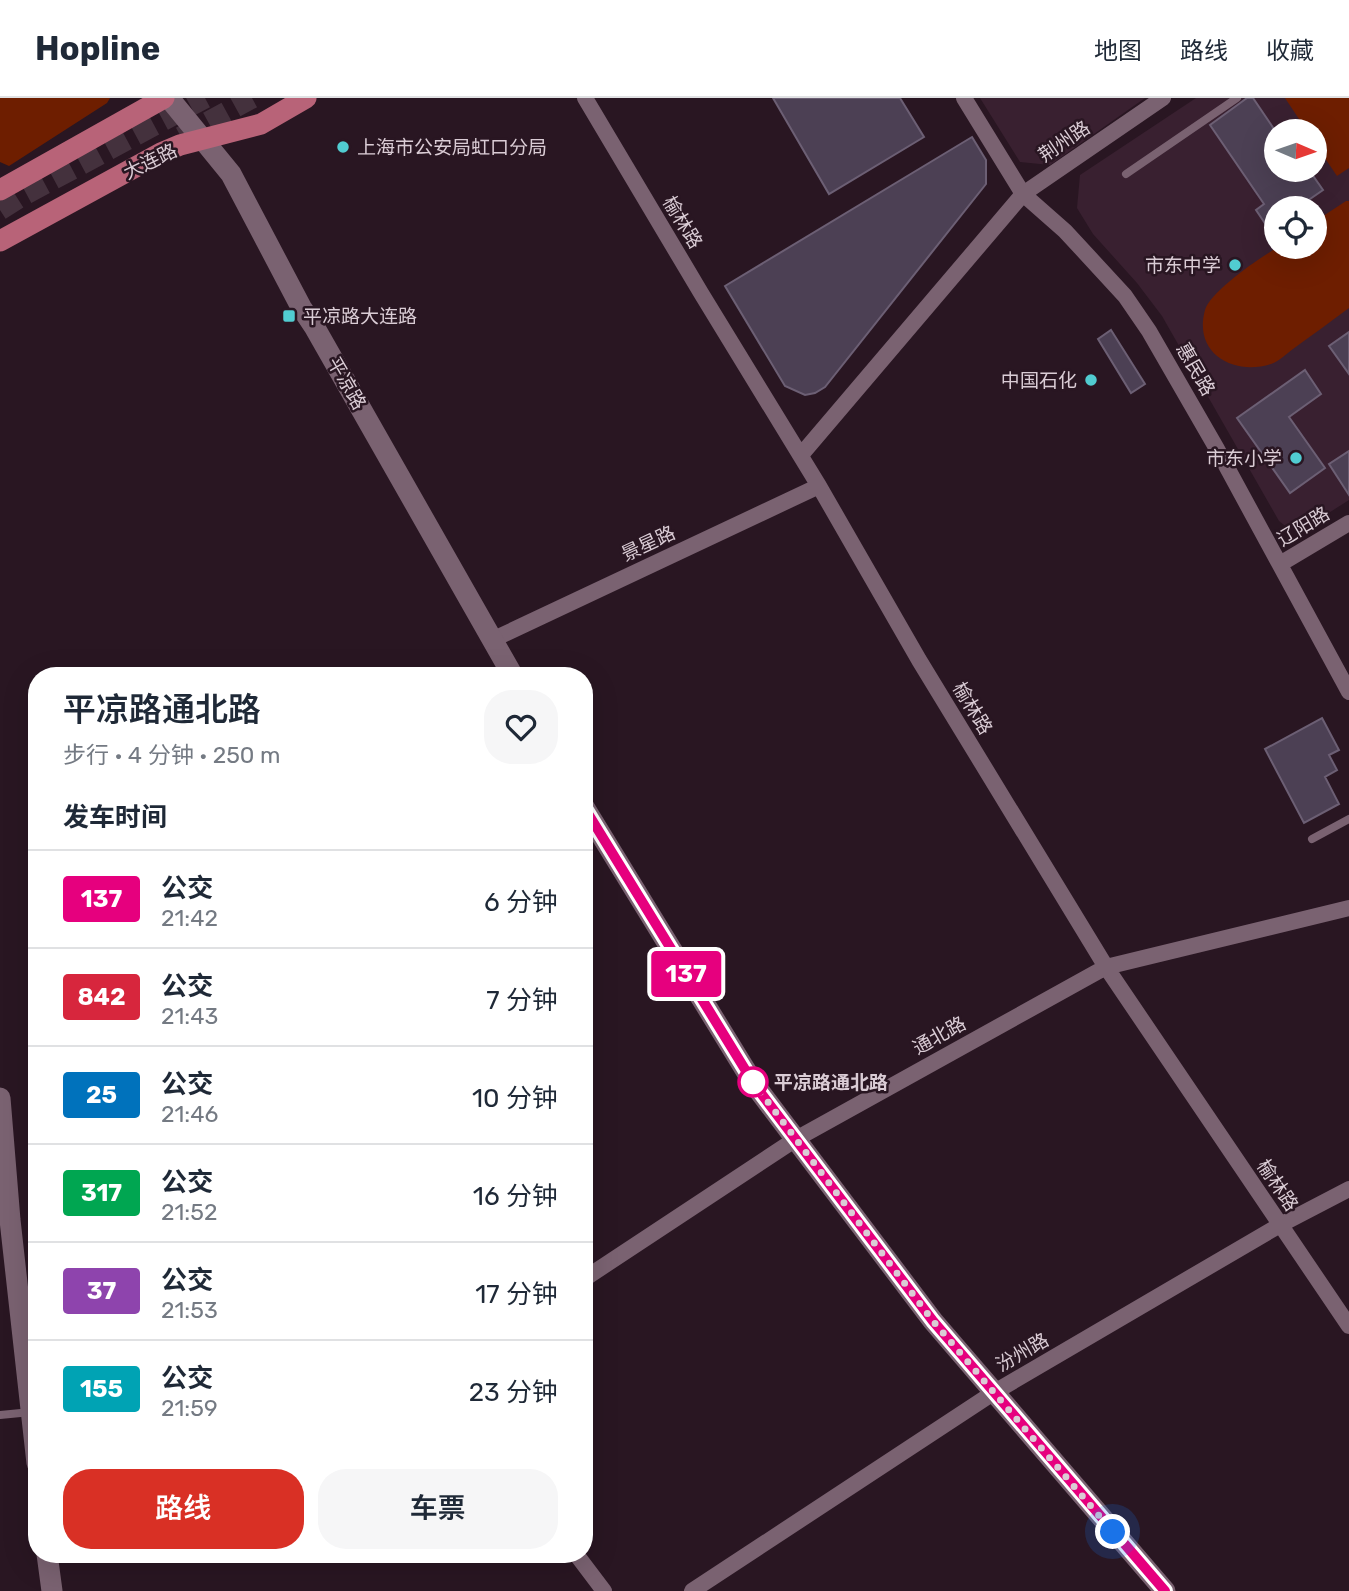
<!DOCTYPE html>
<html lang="zh">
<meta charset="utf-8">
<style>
:root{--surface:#fff;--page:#f6f6f7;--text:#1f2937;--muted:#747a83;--line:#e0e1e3;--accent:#d93025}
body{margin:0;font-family:Rubik,"Noto Sans SC",sans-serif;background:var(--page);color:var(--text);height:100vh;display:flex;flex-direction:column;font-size:26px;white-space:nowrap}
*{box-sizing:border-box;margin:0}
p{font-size:23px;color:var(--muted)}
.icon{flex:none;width:38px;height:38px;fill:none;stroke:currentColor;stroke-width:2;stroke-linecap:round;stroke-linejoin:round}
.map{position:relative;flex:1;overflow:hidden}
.side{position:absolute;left:28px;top:569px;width:565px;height:896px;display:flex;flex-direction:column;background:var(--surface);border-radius:28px;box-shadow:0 7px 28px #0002}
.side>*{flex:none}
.badge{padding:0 14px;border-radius:5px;font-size:24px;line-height:46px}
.needle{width:46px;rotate:92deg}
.controls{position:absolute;left:1264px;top:21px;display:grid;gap:14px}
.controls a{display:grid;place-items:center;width:63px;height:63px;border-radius:50%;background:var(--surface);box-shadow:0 7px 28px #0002;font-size:35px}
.you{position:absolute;width:35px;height:35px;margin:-18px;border:5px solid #fff;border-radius:50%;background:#1a73e8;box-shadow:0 0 0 10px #1a73e833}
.map>.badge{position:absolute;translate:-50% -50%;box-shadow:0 0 0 4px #fff}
h2{padding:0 35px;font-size:26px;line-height:63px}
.round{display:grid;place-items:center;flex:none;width:74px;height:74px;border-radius:28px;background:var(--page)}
.summary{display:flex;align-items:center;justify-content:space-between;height:119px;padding:0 35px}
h1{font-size:33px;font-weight:600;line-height:52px}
.button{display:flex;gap:14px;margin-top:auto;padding:14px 35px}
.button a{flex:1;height:80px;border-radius:28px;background:var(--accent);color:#fff;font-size:28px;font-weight:600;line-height:80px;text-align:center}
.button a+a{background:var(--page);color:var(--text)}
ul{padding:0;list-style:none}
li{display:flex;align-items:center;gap:21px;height:98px;padding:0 35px;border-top:2px solid var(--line)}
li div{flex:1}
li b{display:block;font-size:26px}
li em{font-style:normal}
li .badge{min-width:77px;font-weight:700;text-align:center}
header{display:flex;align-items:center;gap:42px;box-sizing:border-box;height:98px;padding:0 35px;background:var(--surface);border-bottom:2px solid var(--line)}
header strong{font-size:33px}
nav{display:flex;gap:38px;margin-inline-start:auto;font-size:24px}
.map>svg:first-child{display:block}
</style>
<header>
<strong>Hopline</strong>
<nav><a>地图</a><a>路线</a><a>收藏</a></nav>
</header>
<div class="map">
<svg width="1349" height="1493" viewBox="0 0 1349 1493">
<rect width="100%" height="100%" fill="#291622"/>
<path fill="#392030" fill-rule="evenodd" d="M980,0H1145L1050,67L1020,64Z
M1196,0H1349V402L1305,430L1289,431L1279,423L1162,218L1137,185L1093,136L1077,110L1080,77ZM1276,33H1314V72H1276ZM1276,110H1314V149H1276Z"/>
<path fill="#6e1e00" d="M0,0H110L107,5L9,68L0,64Z
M1285,0H1349V70L1337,78L1314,44V33H1307Z
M1346,103H1349V210C1330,224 1311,238 1293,251C1286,256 1278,264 1271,266C1233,278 1193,255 1205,212C1210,194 1260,159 1277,150C1287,146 1304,149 1314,149V124Z"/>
<path fill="#4c4054" stroke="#6c5f74" stroke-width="2" d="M773,0H900L924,39L829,96Z
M1247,0H1253L1276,34V72H1309L1323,92L1297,110H1276V125L1268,130L1256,112L1264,106L1210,27Z
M972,39L986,62V86L825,289L815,295L805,297L785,288L725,188Z
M1111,232L1145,286L1131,295L1098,241Z
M1349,234V276L1329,248Z
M1305,272L1321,296L1289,319L1325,370L1290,395L1237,320Z
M1349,353V397L1329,366Z
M1322,620L1339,652L1329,657L1337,672L1325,679L1339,706L1304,725L1265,651Z"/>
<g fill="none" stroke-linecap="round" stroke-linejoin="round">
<path stroke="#44313d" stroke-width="21" stroke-dasharray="21 10" stroke-linecap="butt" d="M181,39L252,0
M0,112L22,98L205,0"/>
<path stroke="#7a6271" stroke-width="8" d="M1126,76L1237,0
M1312,741L1349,721
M0,1317L31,1314"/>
<path stroke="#7a6271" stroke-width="16" d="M585,0L701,195L819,388L919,562L1106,869L1349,1228
M964,0L1023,96L1065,133L1090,160L1125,198L1149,233L1217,351L1349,594
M801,357L1023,96L1163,0
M1280,466L1349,425
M494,541L819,388
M584,1181L796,1041L1106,869L1349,810
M576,1456L604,1493
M692,1493L993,1295L1280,1127L1349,1091"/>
<path stroke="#7a6271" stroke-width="21" d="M169,0L231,76L301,209L315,230L513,578
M584,709L754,986L933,1223L1165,1493
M0,1000L10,1122L37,1365
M47,1456L52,1493"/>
<path stroke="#b86378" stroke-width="21" d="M0,92L164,0
M0,143L161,55L180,47L261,26L306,0"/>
</g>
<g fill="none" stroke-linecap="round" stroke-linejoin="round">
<defs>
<path id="line" d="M584,709L754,986L933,1223L1165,1493"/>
</defs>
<use href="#line" stroke="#fff" stroke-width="16"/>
<use href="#line" stroke="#e6007e" stroke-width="10"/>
<path stroke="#daccd5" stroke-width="7" stroke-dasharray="0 12.6" d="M753,984L933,1223L1113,1434"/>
</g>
<g fill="#51ccd1" stroke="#291622" stroke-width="2.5">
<circle cx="343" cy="49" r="7"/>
<circle cx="1235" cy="167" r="7"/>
<rect x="282" y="211" width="14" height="14" rx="3.5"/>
<circle cx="1091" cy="282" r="7"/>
<circle cx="1296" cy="360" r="7"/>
</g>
<circle fill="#fff" stroke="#e6007e" stroke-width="3.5" cx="753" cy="984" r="14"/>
<g text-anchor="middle" stroke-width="5" stroke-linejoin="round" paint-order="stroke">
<g font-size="19" fill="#daccd5" stroke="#291622">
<text transform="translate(1064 43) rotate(-34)" y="7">荆州路</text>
<text transform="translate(150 63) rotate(-26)" y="7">大连路</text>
<text transform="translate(683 124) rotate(59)" y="7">榆林路</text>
<text transform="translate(1196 271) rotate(60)" y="7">惠民路</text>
<text transform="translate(347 285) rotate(60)" y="7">平凉路</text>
<text transform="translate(1303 428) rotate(-31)" y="7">辽阳路</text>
<text transform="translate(648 445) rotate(-25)" y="7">景星路</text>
<text transform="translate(973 610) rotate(59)" y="7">榆林路</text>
<text transform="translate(939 937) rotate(-29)" y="7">通北路</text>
<text transform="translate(1278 1087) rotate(56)" y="7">榆林路</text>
<text transform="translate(1022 1254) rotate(-30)" y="7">汾州路</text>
</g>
<g font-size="19" fill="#daccd5" stroke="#291622" text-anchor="end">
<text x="357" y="56" text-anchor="start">上海市公安局虹口分局</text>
<text x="1221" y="174">市东中学</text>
<text x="303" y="225" text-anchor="start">平凉路大连路</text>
<text x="1077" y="289">中国石化</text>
<text x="1282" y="367">市东小学</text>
</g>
<g font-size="19" font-weight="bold" fill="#daccd5" stroke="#291622" text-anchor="start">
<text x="774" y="991">平凉路通北路</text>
</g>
</g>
</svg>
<div class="controls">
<a><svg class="needle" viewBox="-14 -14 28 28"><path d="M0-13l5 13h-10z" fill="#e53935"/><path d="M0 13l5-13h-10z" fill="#747a83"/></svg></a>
<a><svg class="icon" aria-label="locate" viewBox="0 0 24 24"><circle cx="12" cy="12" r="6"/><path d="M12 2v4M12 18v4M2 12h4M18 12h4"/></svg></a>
</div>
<div class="you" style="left:1113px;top:1434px"></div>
<b class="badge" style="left:686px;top:876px;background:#e6007e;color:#fff">137</b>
<section class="side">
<div class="summary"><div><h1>平凉路通北路</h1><p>步行 · 4 分钟 · 250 m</p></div><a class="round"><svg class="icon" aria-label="heart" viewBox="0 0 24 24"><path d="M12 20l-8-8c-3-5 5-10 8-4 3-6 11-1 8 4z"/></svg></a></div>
<h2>发车时间</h2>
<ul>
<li><span class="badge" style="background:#e6007e;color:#fff">137</span><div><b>公交</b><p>21:42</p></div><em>6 分钟</em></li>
<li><span class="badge" style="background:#d7263d;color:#fff">842</span><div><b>公交</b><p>21:43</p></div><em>7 分钟</em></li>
<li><span class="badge" style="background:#0072bc;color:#fff">25</span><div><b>公交</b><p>21:46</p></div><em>10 分钟</em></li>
<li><span class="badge" style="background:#00a651;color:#fff">317</span><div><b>公交</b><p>21:52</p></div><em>16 分钟</em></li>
<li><span class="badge" style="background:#8e44ad;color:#fff">37</span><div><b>公交</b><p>21:53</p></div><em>17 分钟</em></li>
<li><span class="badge" style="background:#00a3b4;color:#fff">155</span><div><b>公交</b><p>21:59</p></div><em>23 分钟</em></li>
</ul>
<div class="button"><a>路线</a><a>车票</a></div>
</section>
</div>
